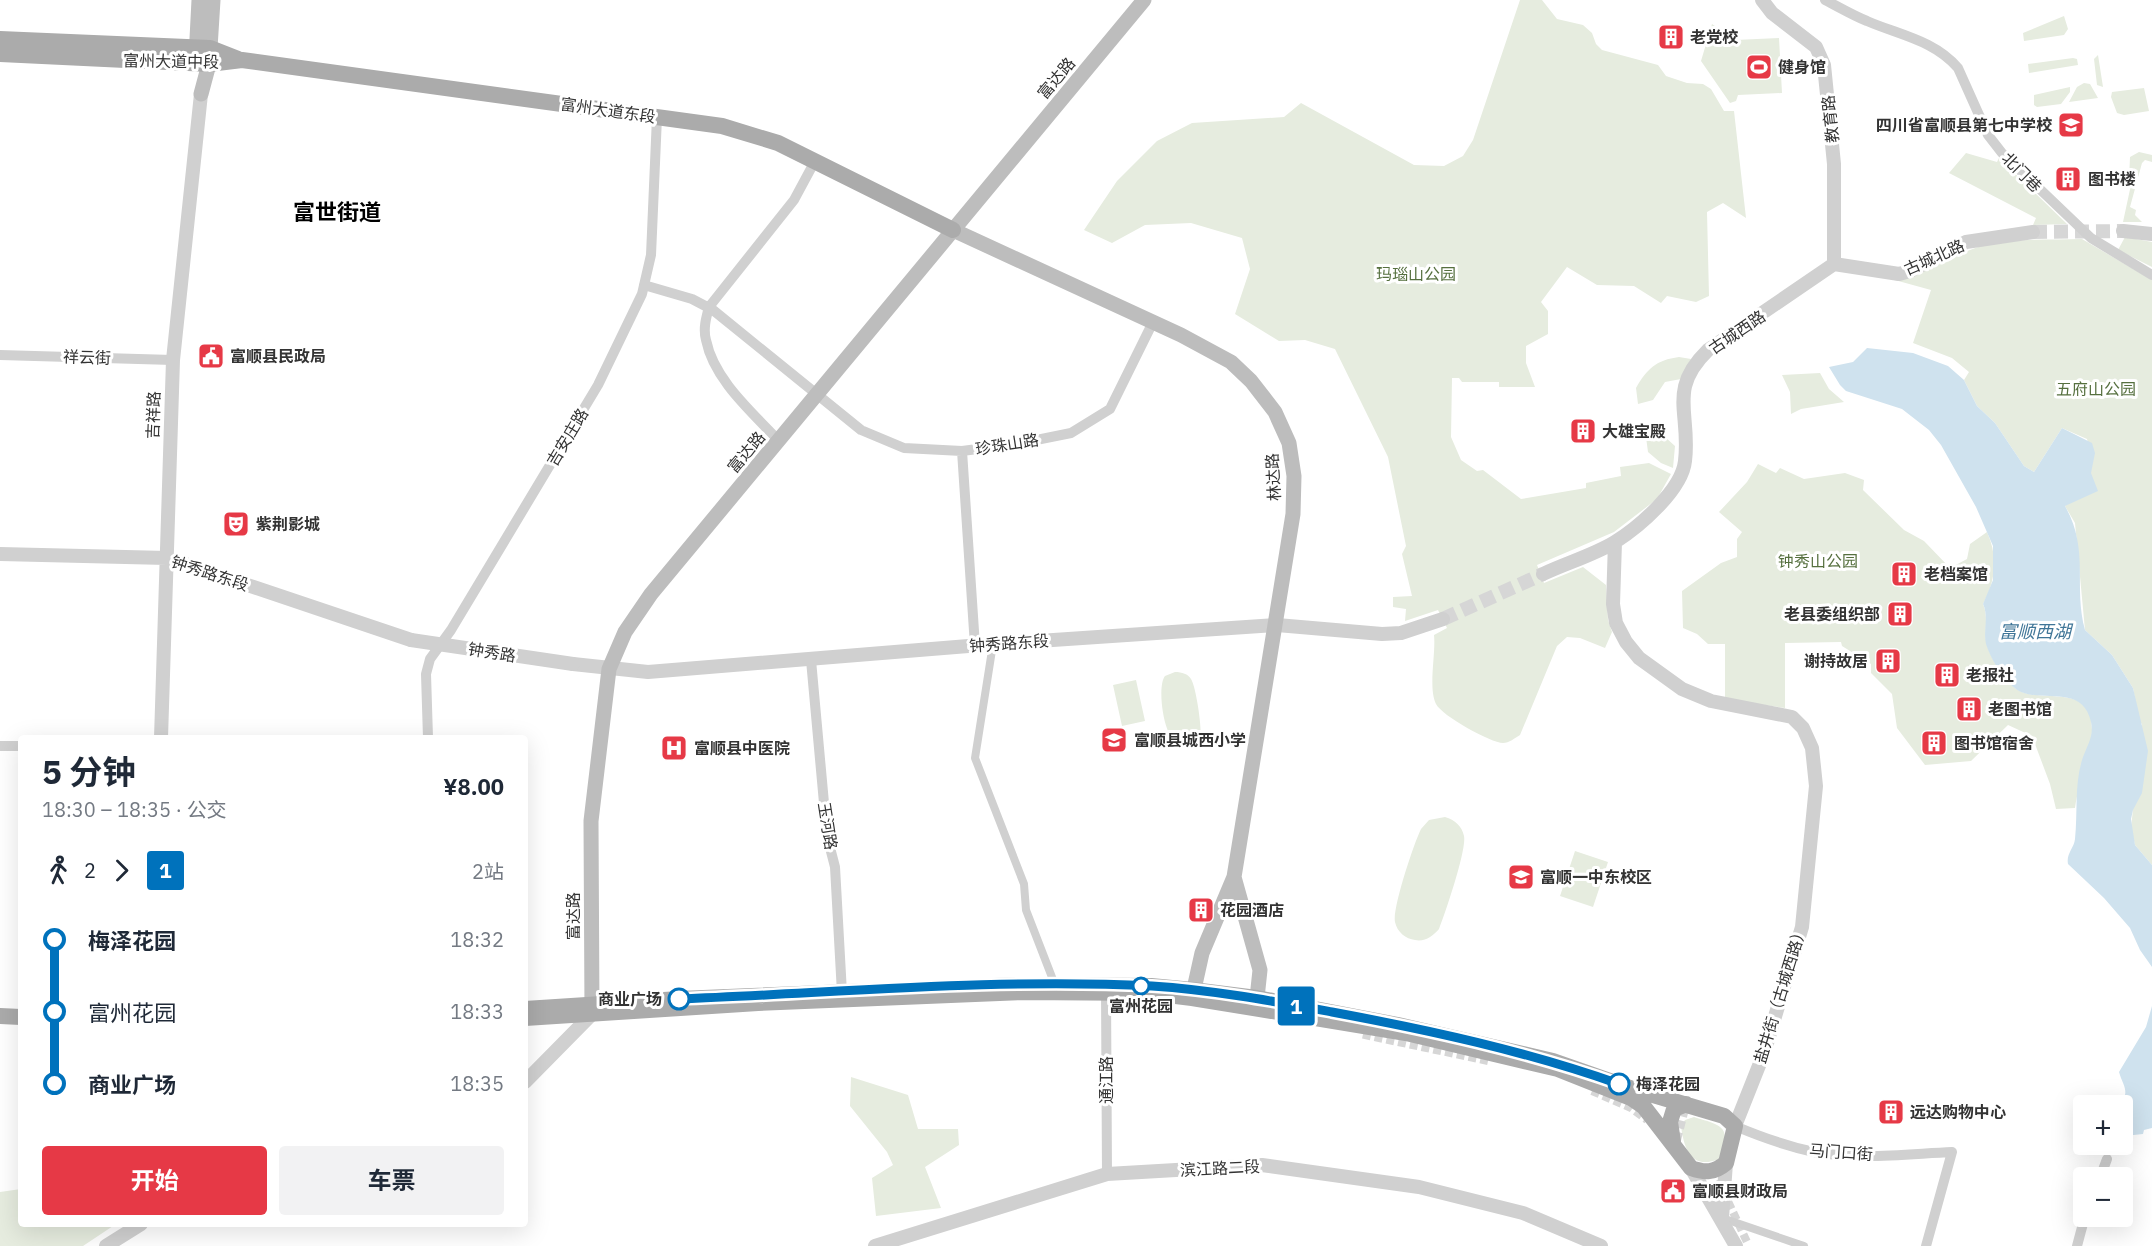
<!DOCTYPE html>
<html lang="zh">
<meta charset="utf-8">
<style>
:root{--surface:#fff;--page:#f2f2f3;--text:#1f2937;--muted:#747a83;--accent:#e63946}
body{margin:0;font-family:"IBM Plex Sans","Noto Sans SC",sans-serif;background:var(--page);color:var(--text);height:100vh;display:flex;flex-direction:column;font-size:22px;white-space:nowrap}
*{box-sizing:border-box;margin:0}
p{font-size:20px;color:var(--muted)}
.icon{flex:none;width:33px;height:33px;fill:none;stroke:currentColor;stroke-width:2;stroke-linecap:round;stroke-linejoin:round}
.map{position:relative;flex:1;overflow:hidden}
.panel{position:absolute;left:18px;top:735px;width:510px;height:492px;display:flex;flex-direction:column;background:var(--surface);border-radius:6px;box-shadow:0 6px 24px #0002}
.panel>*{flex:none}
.badge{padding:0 12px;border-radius:4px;font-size:21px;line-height:39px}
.controls{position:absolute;left:2073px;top:1095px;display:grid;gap:12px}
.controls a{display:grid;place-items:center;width:60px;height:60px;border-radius:6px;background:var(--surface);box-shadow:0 6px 24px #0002;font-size:30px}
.map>.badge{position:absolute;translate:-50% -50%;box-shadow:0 0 0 3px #fff}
.legs{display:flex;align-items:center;gap:9px;height:66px;padding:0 24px;font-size:20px}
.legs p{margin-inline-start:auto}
.overview{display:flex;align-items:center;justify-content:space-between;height:102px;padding:0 24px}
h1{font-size:33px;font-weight:700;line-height:45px}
.cta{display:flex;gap:12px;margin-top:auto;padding:12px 24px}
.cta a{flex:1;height:69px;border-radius:6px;background:var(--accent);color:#fff;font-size:24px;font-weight:700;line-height:69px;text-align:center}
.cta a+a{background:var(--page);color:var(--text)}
ul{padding:0 24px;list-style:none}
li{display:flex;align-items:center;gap:21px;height:72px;font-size:22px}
li i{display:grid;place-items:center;width:9px;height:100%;margin:0 8px;background:currentColor}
li i::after{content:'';width:15px;height:15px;margin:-8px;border:4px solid;border-radius:50%;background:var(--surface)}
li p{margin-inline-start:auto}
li:first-child i{background:linear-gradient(#0000 50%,currentColor 0)}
li:last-child i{background:linear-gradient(currentColor 50%,#0000 0)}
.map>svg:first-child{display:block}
</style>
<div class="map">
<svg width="2152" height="1246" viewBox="0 0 2152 1246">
<rect width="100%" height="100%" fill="#fff"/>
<path fill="#e6ecdf" d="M1520,0H1542L1557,19L1583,25L1592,33L1596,44L1602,50L1658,65L1666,76L1687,83L1703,84L1711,89L1724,111H1734L1746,218L1723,203L1707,212L1709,296L1696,302L1667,296L1661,303L1634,286L1597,285L1567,267L1541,302L1548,311V334L1526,346V363L1535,387H1499V382H1462L1459,378H1452L1451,437L1461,460L1477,471L1483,470L1521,499L1586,488V483L1621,476L1620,467L1649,463L1671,474L1657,499L1614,532L1537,565L1544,583L1583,567L1606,585L1608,620L1612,632L1605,648L1580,638L1567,637L1557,646L1520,735C1515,738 1509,743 1503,743C1491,743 1442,716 1436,704C1428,688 1436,654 1434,635L1447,628L1438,610L1405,621L1406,609L1393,607V597L1412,596L1402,554L1406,546L1388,457L1335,349L1305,340L1279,341L1235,314L1250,269L1242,238L1191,223L1145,225L1112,243L1084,230L1117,181L1157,141L1192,123L1284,117L1301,103L1414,165L1444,166L1463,156L1473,140Z
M2064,16L2068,29L2064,35L2024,41L2023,33Z
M1712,24L1735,40L1779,38L1782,93L1738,95L1736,101L1730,103L1701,61Z
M2098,55L2103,87L2097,85L2094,59Z
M2073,58L2077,59L2078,65L2029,73L2028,64Z
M2084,83L2090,84L2098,98L2069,102L2077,87Z
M2070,87V92L2061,104L2037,107L2034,105V95Z
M2144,88L2149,111L2124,115L2117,113L2111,97L2112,92Z
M2139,152L2152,155V162L2145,160L2142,163L2130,207L2136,210L2135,215L2142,222H2123L2132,180L2129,179L2130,157Z
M1966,153L1997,162L1999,158L2067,224L2033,225L2036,218L1949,173Z
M2125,237L2152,242V267L2118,250Z
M2082,239L2152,280V865L2135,845L2131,828L2142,724L2139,721L2133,688L2112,655L2085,630L2075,523L2065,506C2089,476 2097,478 2087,439L2062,428L2034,472L2024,466L1995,423L1977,406L1964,380L1969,372L1952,358L1913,343L1931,290L1891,279C1928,277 1950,254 1985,245C2015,238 2051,240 2082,239Z
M1679,357L1691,359L1681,379L1665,382L1653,400L1638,404L1636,388C1647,369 1656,360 1679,357Z
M1820,373L1829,389L1844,402L1801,409L1791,414L1790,392L1782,375Z
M1657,435L1665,437L1675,446L1673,468L1661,463L1648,452L1646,437Z
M1758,464L1776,473L1780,468L1804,479L1845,473L1864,480L1863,490L1904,530L1924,541L1950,568L1967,559L1970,544L1987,532C1998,556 1996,581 1983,604C1988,615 1985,628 1986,640C1987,650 1996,665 2001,673C2006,680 2014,689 2022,692C2047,702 2093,684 2092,731C2092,751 2078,784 2075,808L2056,809L2050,784L2032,736L2008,725L1971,761L1925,765L1897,728L1892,694L1871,673V664L1842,646L1841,642L1785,643V708L1725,699V644H1708L1697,634L1683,628L1682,591L1721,563L1737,557V539L1742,532L1719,512L1747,482Z
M1175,672C1182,672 1188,674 1191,679C1196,686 1203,733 1200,739C1197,745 1191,748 1185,748C1164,749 1156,687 1165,676Z
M1136,680L1145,721L1122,726L1113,685Z
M1445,817C1455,820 1462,826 1464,836C1467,849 1445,914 1439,929C1433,936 1425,942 1415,940C1406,939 1397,932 1395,922C1392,909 1414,843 1421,829L1429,820Z
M1575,851L1608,862L1593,907L1560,896Z
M851,1077L908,1095L918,1129H958L959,1145L925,1167L941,1208L876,1216L872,1178L893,1165L887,1152L850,1106Z
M1694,1117C1723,1126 1732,1126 1719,1159C1692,1170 1684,1150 1681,1126L1685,1120Z
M21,1189V1224H116L83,1246H0V1192Z"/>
<path fill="#cfe2ee" d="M1867,348L1913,353L1948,366L1964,380L1977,406L1995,423L2024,466L2034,472L2062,428L2092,443L2095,453L2091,473L2098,491L2065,506C2090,550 2073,586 2085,630L2112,655L2133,688L2148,751L2142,793L2133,810L2131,819L2135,845L2152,865V967L2140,950L2130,928L2104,898L2068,864C2066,854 2074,848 2075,839C2078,811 2074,783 2083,757C2088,744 2094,735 2091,722C2083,685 2045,702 2021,692C2006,685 1991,660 1986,644C1983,631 1989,617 1983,604L1993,580V546L1976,507L1941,445L1929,430L1902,409L1846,391L1840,385L1829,367L1853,362Z
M2152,1006V1128L2144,1130L2143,1134L2124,1136L2122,1106L2119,1105C2131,1092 2123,1086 2119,1072L2146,1027Z"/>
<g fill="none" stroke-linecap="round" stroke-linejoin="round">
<path stroke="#d6d6d6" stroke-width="8" stroke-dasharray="8 4" stroke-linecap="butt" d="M1361,1025L1360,1034L1488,1061
M1592,1091L1631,1108L1647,1120
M1677,1140L1685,1109
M1713,1169L1747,1242"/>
<path stroke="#d6d6d6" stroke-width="14" stroke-dasharray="14 7" stroke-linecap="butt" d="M2033,232L2123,231
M1443,619L1543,574"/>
<path stroke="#d0d0d0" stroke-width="8" d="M993,644L975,758L1024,884L1026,910L1055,985
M1722,1218L1804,1246"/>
<path stroke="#d0d0d0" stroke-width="10" d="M1825,0C1839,7 1852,15 1867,21C1899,35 1934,40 1958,68L1988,135L2002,153L2091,238L2152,275
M644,285L692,299L713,310L861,430L904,448L962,451L1016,444L1071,433L1110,409L1153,322
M0,355L173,360
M779,441C752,412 714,380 706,340C703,329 706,318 709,307L794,200L815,161
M962,451L975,646
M811,660L827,836L835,867L842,993
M428,738L426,674L430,659L451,630L598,385L642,294L651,255L657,117
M0,746H21
M1106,989L1107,1174
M1735,1126C1761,1137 1786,1146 1814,1152C1858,1160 1907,1154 1952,1152L1926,1246
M2100,1178L2107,1159
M2077,1246L2085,1216"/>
<path stroke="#d0d0d0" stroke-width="14" d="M1762,0L1772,13L1816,47L1824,65L1834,164V264
M2123,231L2152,234
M1834,264L1899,274L1910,271L1966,242L2033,232
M1615,542L1613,604L1616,623L1626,642L1639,658L1682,689L1711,701L1792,717L1803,728L1812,748L1816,786L1802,927L1764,1053L1735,1126
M0,554L167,558L411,640
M1543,574C1566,563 1594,555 1615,542C1639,527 1682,490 1685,461C1691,413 1667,390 1708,350L1834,264
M573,664L648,672L993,644L1277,625L1382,634L1401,633L1443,619
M161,738L173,360L201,94
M525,1082L592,1014
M1691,1168L1736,1246
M1722,1218L1726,1163
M106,1246L141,1224
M875,1246L1107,1174L1262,1165L1419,1187L1523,1213L1601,1246"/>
<path stroke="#bdbdbd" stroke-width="15" d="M196,58L199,0
M201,94L209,64L213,0
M953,230L1181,335L1231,362L1251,381L1275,412L1289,443L1294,476L1293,514L1234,877L1202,953L1192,998
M1234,877L1260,970L1257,998
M592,1014L591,821L609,669L625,632L651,594L1144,0"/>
<path stroke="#ababab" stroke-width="16" d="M0,39L210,48L238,59
M0,54L209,64L242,60L722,126L778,143L953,230
M525,1009L679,999L1021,985L1151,986L1193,990L1257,998L1398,1025L1553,1061L1633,1089L1724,1116L1735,1126L1726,1163C1714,1173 1705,1173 1691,1168L1644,1107L1631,1098L1558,1069L1406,1033L1192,998L1151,993L1022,992L758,1003L525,1018
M0,1016L21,1017
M1673,1142L1670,1122L1674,1109L1686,1104"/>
<path stroke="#d0d0d0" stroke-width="14" d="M411,640L573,664"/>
</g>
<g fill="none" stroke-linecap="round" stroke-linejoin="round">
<defs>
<path id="line-1" d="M679,999C836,993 995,978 1152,986C1213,990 1272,1001 1332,1012C1429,1030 1526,1051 1619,1084"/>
</defs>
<use href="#line-1" stroke="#fff" stroke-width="14"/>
<use href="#line-1" stroke="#0072bc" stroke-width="9"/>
</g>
<defs>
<symbol id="building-square" viewBox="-11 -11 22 22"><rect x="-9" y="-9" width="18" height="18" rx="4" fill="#e63946" stroke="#fff"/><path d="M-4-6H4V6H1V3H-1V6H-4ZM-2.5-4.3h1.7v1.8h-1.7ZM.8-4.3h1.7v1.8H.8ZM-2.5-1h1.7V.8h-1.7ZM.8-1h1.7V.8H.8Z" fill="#fff"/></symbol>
<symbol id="stadium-square" viewBox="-11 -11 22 22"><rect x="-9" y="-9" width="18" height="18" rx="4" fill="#e63946" stroke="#fff"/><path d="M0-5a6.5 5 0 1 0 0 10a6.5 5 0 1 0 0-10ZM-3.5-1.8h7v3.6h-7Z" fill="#fff"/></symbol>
<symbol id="school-square" viewBox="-11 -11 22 22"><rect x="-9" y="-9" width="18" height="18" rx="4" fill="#e63946" stroke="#fff"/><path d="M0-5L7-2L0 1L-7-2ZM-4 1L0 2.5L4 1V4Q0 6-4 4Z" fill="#fff"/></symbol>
<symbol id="civic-square" viewBox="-11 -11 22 22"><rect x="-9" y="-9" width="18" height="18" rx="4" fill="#e63946" stroke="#fff"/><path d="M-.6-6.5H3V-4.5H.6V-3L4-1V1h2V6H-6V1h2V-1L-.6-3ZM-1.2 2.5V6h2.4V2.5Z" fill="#fff"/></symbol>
<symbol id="theatre-square" viewBox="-11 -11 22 22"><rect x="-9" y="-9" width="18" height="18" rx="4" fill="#e63946" stroke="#fff"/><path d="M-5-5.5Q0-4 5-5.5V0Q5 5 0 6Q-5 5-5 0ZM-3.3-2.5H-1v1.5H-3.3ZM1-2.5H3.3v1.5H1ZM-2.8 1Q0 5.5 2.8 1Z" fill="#fff"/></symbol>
<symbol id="hospital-square" viewBox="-11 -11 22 22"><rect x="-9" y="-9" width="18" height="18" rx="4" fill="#e63946" stroke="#fff"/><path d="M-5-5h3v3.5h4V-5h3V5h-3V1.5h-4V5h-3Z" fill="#fff"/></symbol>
</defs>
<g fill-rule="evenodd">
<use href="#building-square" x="1656" y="22" width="30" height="30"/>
<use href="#stadium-square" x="1744" y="52" width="30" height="30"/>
<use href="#school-square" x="2056" y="110" width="30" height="30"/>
<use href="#building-square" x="2053" y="164" width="30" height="30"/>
<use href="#civic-square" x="196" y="341" width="30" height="30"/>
<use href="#building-square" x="1568" y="416" width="30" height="30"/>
<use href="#theatre-square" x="221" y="509" width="30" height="30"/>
<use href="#building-square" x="1889" y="559" width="30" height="30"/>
<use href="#building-square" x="1885" y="599" width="30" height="30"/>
<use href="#building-square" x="1873" y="646" width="30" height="30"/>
<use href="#building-square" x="1932" y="660" width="30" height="30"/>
<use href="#building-square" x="1954" y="694" width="30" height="30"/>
<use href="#school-square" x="1099" y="725" width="30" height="30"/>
<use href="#building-square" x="1919" y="728" width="30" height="30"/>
<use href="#hospital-square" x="659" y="733" width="30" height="30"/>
<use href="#school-square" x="1506" y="862" width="30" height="30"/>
<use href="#building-square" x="1186" y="895" width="30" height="30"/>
<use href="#building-square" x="1876" y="1097" width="30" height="30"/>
<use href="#civic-square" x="1658" y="1176" width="30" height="30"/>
</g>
<g fill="#fff" stroke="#0072bc" stroke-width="3">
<circle cx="1141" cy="986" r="8"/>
<circle cx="679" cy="999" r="10"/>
<circle cx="1619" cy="1084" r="10"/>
</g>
<g text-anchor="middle" stroke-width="6" stroke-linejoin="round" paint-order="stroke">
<g font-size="16" font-weight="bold" fill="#333" stroke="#fff" text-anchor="start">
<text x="1690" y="43">老党校</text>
<text x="1778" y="73">健身馆</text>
<text x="2052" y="131" text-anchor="end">四川省富顺县第七中学校</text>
<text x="2088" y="185">图书楼</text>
<text x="230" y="362">富顺县民政局</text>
<text x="1602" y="437">大雄宝殿</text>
<text x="256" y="530">紫荆影城</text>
<text x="1924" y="580">老档案馆</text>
<text x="1880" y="620" text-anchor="end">老县委组织部</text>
<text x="1868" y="667" text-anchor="end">谢持故居</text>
<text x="1966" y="681">老报社</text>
<text x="1988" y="715">老图书馆</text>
<text x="1134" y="746">富顺县城西小学</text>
<text x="1954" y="749">图书馆宿舍</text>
<text x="694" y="754">富顺县中医院</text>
<text x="1540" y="883">富顺一中东校区</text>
<text x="1220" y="916">花园酒店</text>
<text x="1910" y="1118">远达购物中心</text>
<text x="1692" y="1197">富顺县财政局</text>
</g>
<g font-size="16" fill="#333" stroke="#fff">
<text transform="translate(171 61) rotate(1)" y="6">富州大道中段</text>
<text transform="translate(1056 78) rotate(-50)" y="6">富达路</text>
<text transform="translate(608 110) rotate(8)" y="6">富州大道东段</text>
<text transform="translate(1830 119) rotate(-96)" y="6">教育路</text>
<text transform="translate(2022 172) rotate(45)" y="6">北门巷</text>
<text transform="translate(1934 257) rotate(-24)" y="6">古城北路</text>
<text transform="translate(1737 332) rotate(-34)" y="6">古城西路</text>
<text transform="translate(87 357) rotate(2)" y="6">祥云街</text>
<text transform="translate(153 415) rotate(-88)" y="6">吉祥路</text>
<text transform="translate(567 437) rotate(-59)" y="6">吉安庄路</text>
<text transform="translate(1007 444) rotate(-9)" y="6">珍珠山路</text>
<text transform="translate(746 452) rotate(-50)" y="6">富达路</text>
<text transform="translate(1273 477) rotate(-93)" y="6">林达路</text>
<text transform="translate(210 573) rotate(18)" y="6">钟秀路东段</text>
<text transform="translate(1009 643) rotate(-4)" y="6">钟秀路东段</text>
<text transform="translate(492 652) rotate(9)" y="6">钟秀路</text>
<text transform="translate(828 826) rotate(81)" y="6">玉河路</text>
<text transform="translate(573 916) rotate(-90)" y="6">富达路</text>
<text transform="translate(1780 994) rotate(-73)" y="6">盐井街（古城西路）</text>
<text transform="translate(1106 1080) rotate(-90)" y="6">通江路</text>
<text transform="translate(1841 1152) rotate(4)" y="6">马门口街</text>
<text transform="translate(1220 1168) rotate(-3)" y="6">滨江路二段</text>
</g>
<g font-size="16" fill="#56703f" stroke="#fff">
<text x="1416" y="280">玛瑙山公园</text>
<text x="2096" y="395">五府山公园</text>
<text x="1818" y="567">钟秀山公园</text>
</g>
<g font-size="16" font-weight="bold" fill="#333" stroke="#fff" text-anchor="end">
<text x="662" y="1005">商业广场</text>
<text x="1141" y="1012" text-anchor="middle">富州花园</text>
<text x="1636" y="1090" text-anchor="start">梅泽花园</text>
</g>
<g font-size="18" font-style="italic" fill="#3f7597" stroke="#fff">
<text x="2035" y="638">富顺西湖</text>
</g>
<g font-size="22" font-weight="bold" fill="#000" stroke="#fff">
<text x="337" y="220">富世街道</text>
</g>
</g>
</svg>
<div class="controls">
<a>+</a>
<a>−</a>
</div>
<b class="badge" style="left:1296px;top:1006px;background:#0072bc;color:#fff">1</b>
<section class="panel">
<div class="overview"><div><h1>5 分钟</h1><p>18:30 – 18:35 · 公交</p></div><b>¥8.00</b></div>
<div class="legs"><svg class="icon" aria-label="walk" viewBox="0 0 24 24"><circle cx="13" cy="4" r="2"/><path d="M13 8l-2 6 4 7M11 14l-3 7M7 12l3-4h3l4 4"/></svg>2<svg class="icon" aria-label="forward" viewBox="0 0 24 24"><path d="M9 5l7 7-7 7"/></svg><b class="badge" style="background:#0072bc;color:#fff">1</b><p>2站</p></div>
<ul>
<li><i style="color:#0072bc"></i><b>梅泽花园</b><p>18:32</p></li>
<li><i style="color:#0072bc"></i><span>富州花园</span><p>18:33</p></li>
<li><i style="color:#0072bc"></i><b>商业广场</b><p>18:35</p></li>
</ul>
<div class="cta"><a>开始</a><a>车票</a></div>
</section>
</div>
